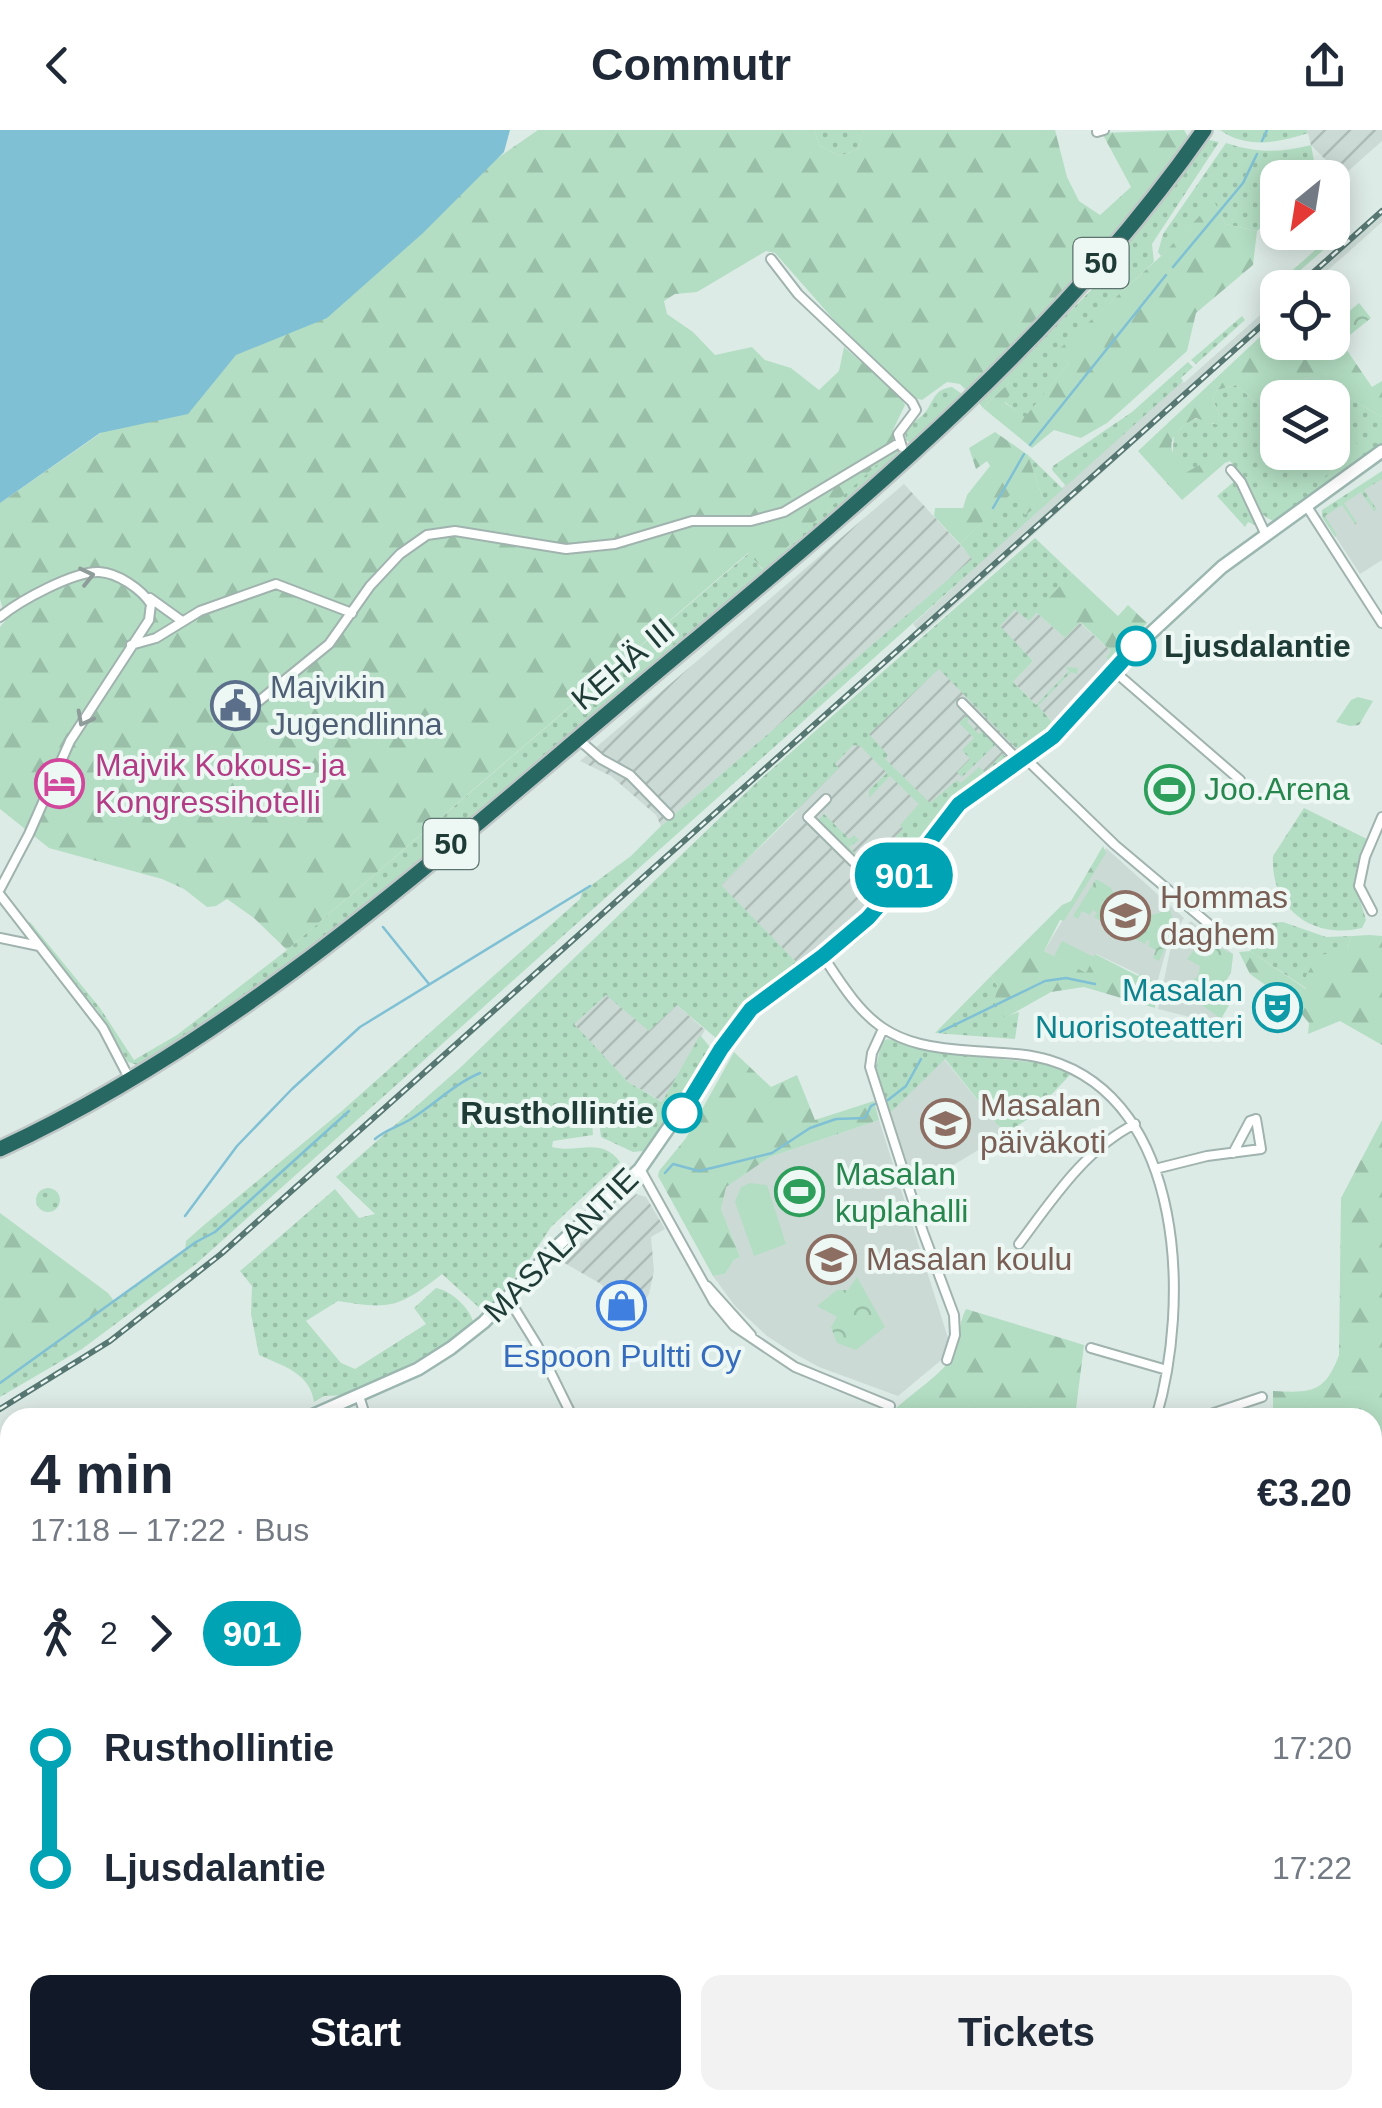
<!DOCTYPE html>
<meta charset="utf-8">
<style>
:root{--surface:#fff;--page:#f2f2f3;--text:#1f2937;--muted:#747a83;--accent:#111827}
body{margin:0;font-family:Helvetica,sans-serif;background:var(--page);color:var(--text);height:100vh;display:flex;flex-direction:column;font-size:38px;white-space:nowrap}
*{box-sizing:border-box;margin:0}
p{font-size:32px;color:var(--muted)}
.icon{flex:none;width:55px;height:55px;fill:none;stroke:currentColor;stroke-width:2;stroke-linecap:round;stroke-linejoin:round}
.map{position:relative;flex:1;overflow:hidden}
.details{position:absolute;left:0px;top:1278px;width:1382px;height:702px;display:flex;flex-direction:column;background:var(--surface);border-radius:30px 30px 0 0;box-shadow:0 5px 25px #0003}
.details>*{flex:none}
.badge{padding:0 20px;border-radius:32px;font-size:35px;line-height:65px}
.needle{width:65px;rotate:210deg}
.tools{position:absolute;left:1260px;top:30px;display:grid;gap:20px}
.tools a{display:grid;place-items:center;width:90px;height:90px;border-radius:20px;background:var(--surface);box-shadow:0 5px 25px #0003;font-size:50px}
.map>.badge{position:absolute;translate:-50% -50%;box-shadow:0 0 0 5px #fff}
.legs{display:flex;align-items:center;gap:15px;height:110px;padding:0 30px;font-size:32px}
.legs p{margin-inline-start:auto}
.summary{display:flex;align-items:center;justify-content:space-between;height:170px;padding:0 30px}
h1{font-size:55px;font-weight:800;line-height:75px}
.cta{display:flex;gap:20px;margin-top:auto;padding:20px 30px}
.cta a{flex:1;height:115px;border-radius:20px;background:var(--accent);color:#fff;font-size:40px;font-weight:800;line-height:115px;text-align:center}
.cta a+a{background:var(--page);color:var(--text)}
ul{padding:0 30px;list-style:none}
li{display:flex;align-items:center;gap:35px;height:120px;font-size:38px}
li i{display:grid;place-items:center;width:15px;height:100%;margin:0 12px;background:currentColor}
li i::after{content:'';width:25px;height:25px;margin:-12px;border:8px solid;border-radius:50%;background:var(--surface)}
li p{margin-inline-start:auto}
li:first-child i{background:linear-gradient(#0000 50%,currentColor 0)}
li:last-child i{background:linear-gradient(currentColor 50%,#0000 0)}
header{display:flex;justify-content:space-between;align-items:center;height:130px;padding:0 30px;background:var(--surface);font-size:45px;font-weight:800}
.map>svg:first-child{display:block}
</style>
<header><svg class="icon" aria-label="back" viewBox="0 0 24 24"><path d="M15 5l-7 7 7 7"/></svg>Commutr<svg class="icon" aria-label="share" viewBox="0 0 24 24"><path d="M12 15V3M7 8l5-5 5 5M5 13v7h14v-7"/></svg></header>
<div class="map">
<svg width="1382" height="1978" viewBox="0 0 1382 1978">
<defs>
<pattern id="industrial-furrows" width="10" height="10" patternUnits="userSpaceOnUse" patternTransform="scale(2.5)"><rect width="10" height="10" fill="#cbdad5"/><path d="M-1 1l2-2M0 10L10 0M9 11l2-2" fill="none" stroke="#aebcb7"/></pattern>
<pattern id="grass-dots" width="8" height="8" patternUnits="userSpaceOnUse" patternTransform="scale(2.5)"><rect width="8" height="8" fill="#b3dec3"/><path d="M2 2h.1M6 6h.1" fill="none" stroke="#9abfa8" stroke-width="1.8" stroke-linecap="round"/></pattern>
<pattern id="forest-firs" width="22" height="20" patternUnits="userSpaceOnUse" patternTransform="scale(2.5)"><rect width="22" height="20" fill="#b3dec3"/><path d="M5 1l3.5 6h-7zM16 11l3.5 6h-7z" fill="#9abfa8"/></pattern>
<pattern id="park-crowns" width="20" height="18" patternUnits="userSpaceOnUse" patternTransform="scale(2.5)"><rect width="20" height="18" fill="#b3dec3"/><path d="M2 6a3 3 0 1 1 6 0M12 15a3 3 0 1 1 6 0" fill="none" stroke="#9abfa8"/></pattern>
</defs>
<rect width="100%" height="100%" fill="#ddebe6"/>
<path fill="#cbdad5" d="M1382,77V92L1344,126L1308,157H1292Z
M1277,170V185L922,505L913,494L1177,253L1185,252Z
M1382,347V430L1360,444L1322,386Z
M1106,718L1184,788L1168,814L1157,853L1096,824L1086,843L1044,821Z
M1191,791L1233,824L1231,842L1218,866L1230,873L1218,894L1158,879L1170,821L1181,800Z
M944,929L1005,1004L915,1058L890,983Z
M879,990L950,1214L945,1227L898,1266L819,1237L790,1221L767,1206L735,1176L713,1146L725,1144L734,1130L740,1127L721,1079L725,1057L770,1027Z"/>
<path fill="url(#industrial-furrows)" d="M1307,0H1382V11L1337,51L1326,30L1311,15Z
M904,354L973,429L661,696L656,685L611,646L580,631Z
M1015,480L1028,490L1036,482L1065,508L1079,492L1112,522L1115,532L1052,601L1054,593L1013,552L1033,531L999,496Z
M926,517L1023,623L952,673L870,780L838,809L800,836L720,756L794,684Z
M605,865L619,873L677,875L705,900L663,972L628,952L573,894Z
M636,1064L646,1067L665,1099L651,1107L654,1141L649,1164L638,1181L608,1198L597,1179L613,1168L601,1154L561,1131Z"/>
<path fill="url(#grass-dots)" d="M814,0H864L858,19L840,26L820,16Z
M1220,0H1307L1308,3C1279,13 1246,19 1220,0Z
M1209,10L1219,12L1152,114L1154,132L1056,223L1069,233L1025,288L1005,272L1010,252L983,278L979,273L1092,159Z
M1226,13C1256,23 1280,23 1311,15L1317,47L1278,48L1277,83L1257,101L1225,94L1214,72L1161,126L1158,122L1163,104Z
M1339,99L1343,103L1289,150L1286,146Z
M1242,186L1245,190L1196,234L1191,230Z
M1188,232L1193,237L1181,248L1183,251L1066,356L1052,340L1053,336L1132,282Z
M1314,247L1382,287V316L1275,391C1253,387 1245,348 1230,331L1225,333L1214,328L1187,343L1172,328L1174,305C1186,293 1197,282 1213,294L1222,290L1212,268L1217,260L1236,255L1259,275L1277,273L1278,322L1314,323L1312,332L1328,342L1349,330L1354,314L1350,309V299L1333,295L1332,268L1289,267L1304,249Z
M952,257L965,266L912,314L906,310L905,302C910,294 917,290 924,284C934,272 933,259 952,257Z
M894,319L900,323L897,331L367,775L245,869L143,937L128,932L98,881L27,794L30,792L100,878L134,930L177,905L287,820L749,423L762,439Z
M1028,325L1063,359L196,1134L82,1219L0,1267V1253L185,1120L186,1111L204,1095L343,980L580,769L582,762L631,726L661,696L972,429L960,414L1013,361L1044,372Z
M1382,341V349L1364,360L1377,380L1374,381L1361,362L1344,373L1357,393L1355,394L1342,375L1325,386L1337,405L1335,407L1322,387V380Z
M1237,349L1257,391L1255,395L1248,392L1245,397L1217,366Z
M1035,408L1072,443L1029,491L1015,480L1000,496L1033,531L1013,552L1036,575L1069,541L1065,537L1078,538L1077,544L1071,542L1038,576L1054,594L1052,601L1020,622L939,539L869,604L888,625L885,629L930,673L957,650L961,653L979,637L985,642L1002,624L1010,630L1009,634L952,673L894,751L876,727L903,699L900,695L919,674L890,646L869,668V660L887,643L860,616L853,615L835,634L839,638L721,755L800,836L774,853L748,875L717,909L677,875L649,901L606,865L574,894L628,952L662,972L700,905L714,922L693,956L709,926L708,919L692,958L643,1021L633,1022L601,1007L599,991L592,992L593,1005L553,1011L552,1017C577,1024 601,1006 620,1032L551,1097L529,1130L485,1183L442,1144C400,1177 391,1180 338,1171L306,1191L341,1233L355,1239L426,1194L414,1178L436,1158C452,1161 470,1178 474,1194L430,1224L348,1265L324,1266L314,1272C310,1243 283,1236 259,1225L251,1184L252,1156L240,1141L335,1059L359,1088L375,1084L336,1047L462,936L755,654Z
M968,584L971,587L967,592L979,604L983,600L996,614L962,647L957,642L970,629L962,620L974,608L959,593Z
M1304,678L1367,709L1355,753L1366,790L1362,798C1312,810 1270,778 1273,726Z
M824,684L849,709L854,705L859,710L849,717L858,726L851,725L817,691Z
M896,764L899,769L861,809L835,829L836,823Z
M1283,792L1326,807L1352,806L1347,819L1307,859L1250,821L1272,793Z
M991,846L998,857L1005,887L1019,882L1015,909L935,903Z
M888,909L952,924L1050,934L1071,944L1028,989L1005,1004L945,929L890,983L876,937L882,911Z
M36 1070a12 12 0 1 1 24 0a12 12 0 1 1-24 0Z
M1373,1570L1382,1573V1978H1312L1315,1970H1332L1353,1978L1366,1970H1372L1376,1957L1372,1954Z"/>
<path fill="url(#forest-firs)" d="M538,0H814L820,16L840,26L858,19L864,0H1055L1067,47L1079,71L1100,85L1131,57L1102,3L1184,0L1190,10L1141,75L1065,164L969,263L960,254L947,252L922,270L915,268L857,216L775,123L766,121L697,162L675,164L664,171L667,184L693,202L715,225L752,217L765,230L791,238L819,260L839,241L844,217L898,264L905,275L893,300L894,319L763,439L748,423L287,820L254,788L227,769L216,776L207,777L184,759L162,749L49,718L0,679V497L6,490L0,469V373Z
M1214,71L1225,94L1257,101L1253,135L1196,183L1187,221L1107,293L1081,308L1054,300L1032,318L983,278L1010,252L1014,257L1005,273L1025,287L1069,233L1055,223L1161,126Z
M1277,191L1278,212H1332L1333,195L1348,212L1344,216L1372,257L1382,251V287L1314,247L1304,249L1289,267L1278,268L1277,273L1259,275L1236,255L1217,260L1212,268L1222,290L1218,295L1196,288C1167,304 1163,319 1187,342L1214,327L1225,333L1182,370L1138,321Z
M1333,295L1350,299V309L1361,317L1360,325L1333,338L1324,348L1318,347L1313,341L1314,323L1332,322Z
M995,302L1028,325L1044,372L1025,385L1013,362L960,414L934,386L935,378H963L967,365L990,336L987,331L976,339L969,318Z
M1072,443L1118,486L1128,475L1147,493L1111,531L1106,528L1111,521L1080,492L1065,508L1036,482Z
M1103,716L1106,723L1064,791L1060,790L1044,821L1085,842L1095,824L1138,846L1140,844L1157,853L1155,878L1084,857L1051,862L1005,888L994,872L998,857L991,846L1062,775L1071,771Z
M1369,805L1382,806V915L1340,891L1308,904L1309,893L1295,876L1250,844L1239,822L1250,821L1306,859V846L1317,826L1347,819L1352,806Z
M734,922L771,957L797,945L815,990L874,971L879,990L770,1027L726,1057L721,1079L740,1127L734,1130L725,1144L713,1146L658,1046L659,1041L686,1008Z
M1382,990V1536L1373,1541L1372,1288L1273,1287V1261C1311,1263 1325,1263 1339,1225L1341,1068Z
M0,1083L108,1163L114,1171L0,1253Z
M966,1179L1084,1215L1075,1287L886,1288C905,1267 940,1247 953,1226C962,1211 957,1195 966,1179Z
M10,1740V1891L0,1887V1744Z
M107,1970H984L987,1978H107L110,1976Z"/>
<path fill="url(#park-crowns)" d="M1359,173L1371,188L1345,209L1333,195Z
M1358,567L1373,571L1359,595L1350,596L1336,592L1351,570Z
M1096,749L1111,758L1119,776L1140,788L1170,780L1175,797L1159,831L1153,828L1156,820L1148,816L1150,811L1147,810L1145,814L1120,801L1123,794L1114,789L1110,796L1094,787L1097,783L1093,780L1090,785L1082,781L1078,789L1073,786Z
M1215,816L1233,824L1231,842L1218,866L1230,873L1221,889L1202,875L1209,860L1192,851L1198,846L1200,836L1187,829L1195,819L1206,828Z
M857,1147L885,1197L856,1220L837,1213L831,1197L837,1187L817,1176L837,1160H848Z"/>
<path fill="#b3dec3" d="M114,643L119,683L98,685L93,646Z
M1062,811L1094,827L1086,843L1054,826Z
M750,1053L767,1055L786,1114L754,1126L735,1072L741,1057Z"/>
<path fill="#7fc0d5" d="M0,0H510L504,22L423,103L327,188L236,225L188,284L100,303L0,373Z"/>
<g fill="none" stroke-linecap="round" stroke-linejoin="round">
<path stroke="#7fc0d5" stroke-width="2.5" d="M1262,11L1267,0
M1173,137L1243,53L1257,24
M1030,315L1166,145
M993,378L1024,324
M383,797L429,854
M940,902L1045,851L1066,848L1095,854
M888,970L906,956L921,929
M375,1009C387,999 398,997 411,989C435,974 454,954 480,943
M665,1043L673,1034L699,1041L720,1036L772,1023L810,998L836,989L865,988L871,976L875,974
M185,1086L237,1016L292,959L360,897L590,756
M0,1253L196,1112L215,1102L349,981
M1372,1541L1382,1536
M1372,1571L1382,1574
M1372,1719L1382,1749
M954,1978L961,1970"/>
<defs>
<path id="street" d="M1097,2L1104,0
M771,129L798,164L912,272L916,280L898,304L902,317
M1231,340L1241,352L1265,403
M1306,375L1382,493
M150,468L182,491
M0,487C19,471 74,441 99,442C118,443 141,459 151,474L149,490L70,611L29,704L0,759
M131,515L156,508L200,481L276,454L352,483
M1114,541L1240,650
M259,571L329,514L370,456L400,424L427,405L455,401L566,419L615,414L692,391H751L784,382L899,313
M962,573L1020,632
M578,609L601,629L630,645L669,685
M1026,629L1115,715L1210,795
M826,669L808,687L888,766
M0,765L103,898L129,948
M1372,781L1359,756L1365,727L1382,687
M0,808L39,816
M823,826C868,896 887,916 974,921C999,923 1026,923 1049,930C1186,971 1190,1175 1156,1288
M883,899L872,923L870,937L923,1102L954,1185L955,1205L947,1230
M640,1039L714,1172L734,1196L795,1237L890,1276L886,1288
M1155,1039L1207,1026L1261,1019L1256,989L1250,991L1233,1023
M1019,1114C1052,1070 1085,1019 1135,994
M707,1156L751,1205
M508,1168L537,1215L573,1288
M1091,1218L1167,1240
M359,1266L366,1288
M1158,1282L1183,1288
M1199,1288L1262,1267
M0,1719H10
M1044,1970L1047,1978
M147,1978L159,1970"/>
<path id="secondary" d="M307,1288L418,1239L451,1218L484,1192L552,1121L640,1039L751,879L823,826L867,788L896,756L959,674L1053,607L1138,515L1222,437L1382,321
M0,1385L10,1383"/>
<path id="highway" d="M0,1019C235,910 429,734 626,568C834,393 1047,225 1204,0"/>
</defs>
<use href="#street" stroke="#a0b3ae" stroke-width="12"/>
<use href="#secondary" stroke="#9bb7b0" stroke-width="16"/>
<use href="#highway" stroke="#c0c8c7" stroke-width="20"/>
<use href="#street" stroke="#fff" stroke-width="8"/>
<use href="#secondary" stroke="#fff" stroke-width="11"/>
<use href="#highway" stroke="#276962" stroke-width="15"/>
<defs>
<path id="rail" d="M1296,158L1382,81
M0,1279L110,1211L221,1124L1278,181"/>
</defs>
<use href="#rail" stroke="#577772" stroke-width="6"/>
<use href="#rail" stroke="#edf7f3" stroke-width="2.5" stroke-dasharray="8" stroke-linecap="butt"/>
</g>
<defs><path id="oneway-chevron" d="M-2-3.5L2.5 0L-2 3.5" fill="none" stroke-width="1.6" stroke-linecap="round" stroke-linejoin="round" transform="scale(2.5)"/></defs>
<g stroke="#8e9d9a">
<use href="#oneway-chevron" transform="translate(87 446) rotate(-13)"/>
<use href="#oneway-chevron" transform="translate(84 589) rotate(118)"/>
</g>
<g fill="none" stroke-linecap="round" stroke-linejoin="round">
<defs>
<path id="line-1" d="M682,983L721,919L751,879L823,826L868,788L896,756L959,674L1053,607L1136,516"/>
</defs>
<use href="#line-1" stroke="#fff" stroke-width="22"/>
<use href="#line-1" stroke="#00a3b4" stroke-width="15"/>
</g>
<defs>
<symbol id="civic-ring" viewBox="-11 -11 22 22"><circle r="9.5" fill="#edf7f3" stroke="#5c6f8a" stroke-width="1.5"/><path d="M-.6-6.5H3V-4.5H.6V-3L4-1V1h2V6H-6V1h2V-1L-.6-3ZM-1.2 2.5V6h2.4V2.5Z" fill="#5c6f8a"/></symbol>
<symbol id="hotel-ring" viewBox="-11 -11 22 22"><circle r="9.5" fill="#edf7f3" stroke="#d1479c" stroke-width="1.5"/><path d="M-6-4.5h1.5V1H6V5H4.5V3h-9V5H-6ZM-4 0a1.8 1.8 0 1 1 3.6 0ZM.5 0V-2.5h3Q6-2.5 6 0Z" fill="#d1479c"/></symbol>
<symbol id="stadium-ring" viewBox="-11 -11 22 22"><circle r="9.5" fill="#edf7f3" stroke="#2e9e5b" stroke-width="1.5"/><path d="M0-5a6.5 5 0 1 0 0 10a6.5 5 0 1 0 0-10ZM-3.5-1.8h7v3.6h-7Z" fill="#2e9e5b"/></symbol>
<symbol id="school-ring" viewBox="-11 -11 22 22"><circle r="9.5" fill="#edf7f3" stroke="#8d6e63" stroke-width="1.5"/><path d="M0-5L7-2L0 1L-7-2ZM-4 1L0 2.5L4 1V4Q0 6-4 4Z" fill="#8d6e63"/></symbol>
<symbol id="theatre-ring" viewBox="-11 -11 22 22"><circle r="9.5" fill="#edf7f3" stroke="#0f9aa8" stroke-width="1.5"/><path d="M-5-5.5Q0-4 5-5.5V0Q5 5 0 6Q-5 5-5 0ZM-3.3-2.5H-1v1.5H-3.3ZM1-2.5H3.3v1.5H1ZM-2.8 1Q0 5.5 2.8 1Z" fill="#0f9aa8"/></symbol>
<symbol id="shop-ring" viewBox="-11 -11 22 22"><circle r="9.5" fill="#edf7f3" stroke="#3f7fe0" stroke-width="1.5"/><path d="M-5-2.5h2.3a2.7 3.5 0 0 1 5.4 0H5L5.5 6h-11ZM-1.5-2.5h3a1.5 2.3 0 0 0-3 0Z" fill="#3f7fe0"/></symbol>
</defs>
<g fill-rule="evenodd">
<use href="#civic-ring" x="208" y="548" width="55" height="55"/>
<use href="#hotel-ring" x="32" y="626" width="55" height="55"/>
<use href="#stadium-ring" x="1142" y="632" width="55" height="55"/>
<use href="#school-ring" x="1098" y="758" width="55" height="55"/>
<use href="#theatre-ring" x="1250" y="850" width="55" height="55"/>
<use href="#school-ring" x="918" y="966" width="55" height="55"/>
<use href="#stadium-ring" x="772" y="1034" width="55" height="55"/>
<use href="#school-ring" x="804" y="1102" width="55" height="55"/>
<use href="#shop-ring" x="594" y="1148" width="55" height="55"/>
</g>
<g fill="#fff" stroke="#00a3b4" stroke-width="5">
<circle cx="1136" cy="516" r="18"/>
<circle cx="682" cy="983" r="18"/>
</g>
<g text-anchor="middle" stroke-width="8" stroke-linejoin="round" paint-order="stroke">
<g fill="#edf7f3" stroke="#5c736f" stroke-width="2.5">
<rect x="1073.5" y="108" width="55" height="50" rx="8"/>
<rect x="423.5" y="689" width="55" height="50" rx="8"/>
</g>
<g font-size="30" font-weight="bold" fill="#1e3b36">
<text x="1101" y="143">50</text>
<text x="451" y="724">50</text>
</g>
<g font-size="32" font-weight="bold" fill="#1e3b36" stroke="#edf7f3" text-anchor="start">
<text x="1164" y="527">Ljusdalantie</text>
<text x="654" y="994" text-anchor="end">Rusthollintie</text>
</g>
<g font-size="32" fill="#1e3b36" stroke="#edf7f3">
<text transform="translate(623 534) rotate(-40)" y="11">KEHÄ III</text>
<text transform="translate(561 1115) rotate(-45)" y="11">MASALANTIE</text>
</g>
<g font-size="32" fill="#4e5e75" stroke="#edf7f3" text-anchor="start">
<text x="270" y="568">Majvikin<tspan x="270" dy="37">Jugendlinna</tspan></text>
</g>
<g font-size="32" fill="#b23c85" stroke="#edf7f3" text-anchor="start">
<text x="95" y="646">Majvik Kokous- ja<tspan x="95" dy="37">Kongressihotelli</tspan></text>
</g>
<g font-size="32" fill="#27864d" stroke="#edf7f3" text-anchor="start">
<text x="1204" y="670">Joo.Arena</text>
<text x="835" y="1055">Masalan<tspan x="835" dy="37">kuplahalli</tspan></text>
</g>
<g font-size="32" fill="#785e54" stroke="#edf7f3" text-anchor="start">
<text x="1160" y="778">Hommas<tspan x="1160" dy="37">daghem</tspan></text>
<text x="980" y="986">Masalan<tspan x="980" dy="37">päiväkoti</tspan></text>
<text x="866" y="1140">Masalan koulu</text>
</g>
<g font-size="32" fill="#0d838f" stroke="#edf7f3" text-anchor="end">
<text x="1243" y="871">Masalan<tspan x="1243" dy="37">Nuorisoteatteri</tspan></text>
</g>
<g font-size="32" fill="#366cbe" stroke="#edf7f3">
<text x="622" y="1237">Espoon Pultti Oy</text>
</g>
</g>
</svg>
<div class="tools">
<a><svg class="needle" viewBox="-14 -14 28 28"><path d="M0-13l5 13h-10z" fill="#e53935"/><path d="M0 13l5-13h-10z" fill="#747a83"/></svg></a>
<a><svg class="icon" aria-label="locate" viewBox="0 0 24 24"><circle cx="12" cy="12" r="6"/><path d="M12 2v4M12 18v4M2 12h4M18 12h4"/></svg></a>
<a><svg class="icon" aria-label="layers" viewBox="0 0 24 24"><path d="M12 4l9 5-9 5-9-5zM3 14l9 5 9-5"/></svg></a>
</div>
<b class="badge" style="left:904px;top:745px;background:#00a3b4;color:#fff">901</b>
<section class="details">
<div class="summary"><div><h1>4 min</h1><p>17:18 – 17:22 · Bus</p></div><b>€3.20</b></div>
<div class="legs"><svg class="icon" aria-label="walk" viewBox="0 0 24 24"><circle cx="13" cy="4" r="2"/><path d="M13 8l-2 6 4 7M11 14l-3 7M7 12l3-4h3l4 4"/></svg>2<svg class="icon" aria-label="forward" viewBox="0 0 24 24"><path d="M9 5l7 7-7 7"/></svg><b class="badge" style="background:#00a3b4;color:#fff">901</b></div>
<ul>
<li><i style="color:#00a3b4"></i><b>Rusthollintie</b><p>17:20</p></li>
<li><i style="color:#00a3b4"></i><b>Ljusdalantie</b><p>17:22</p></li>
</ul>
<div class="cta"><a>Start</a><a>Tickets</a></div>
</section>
</div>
